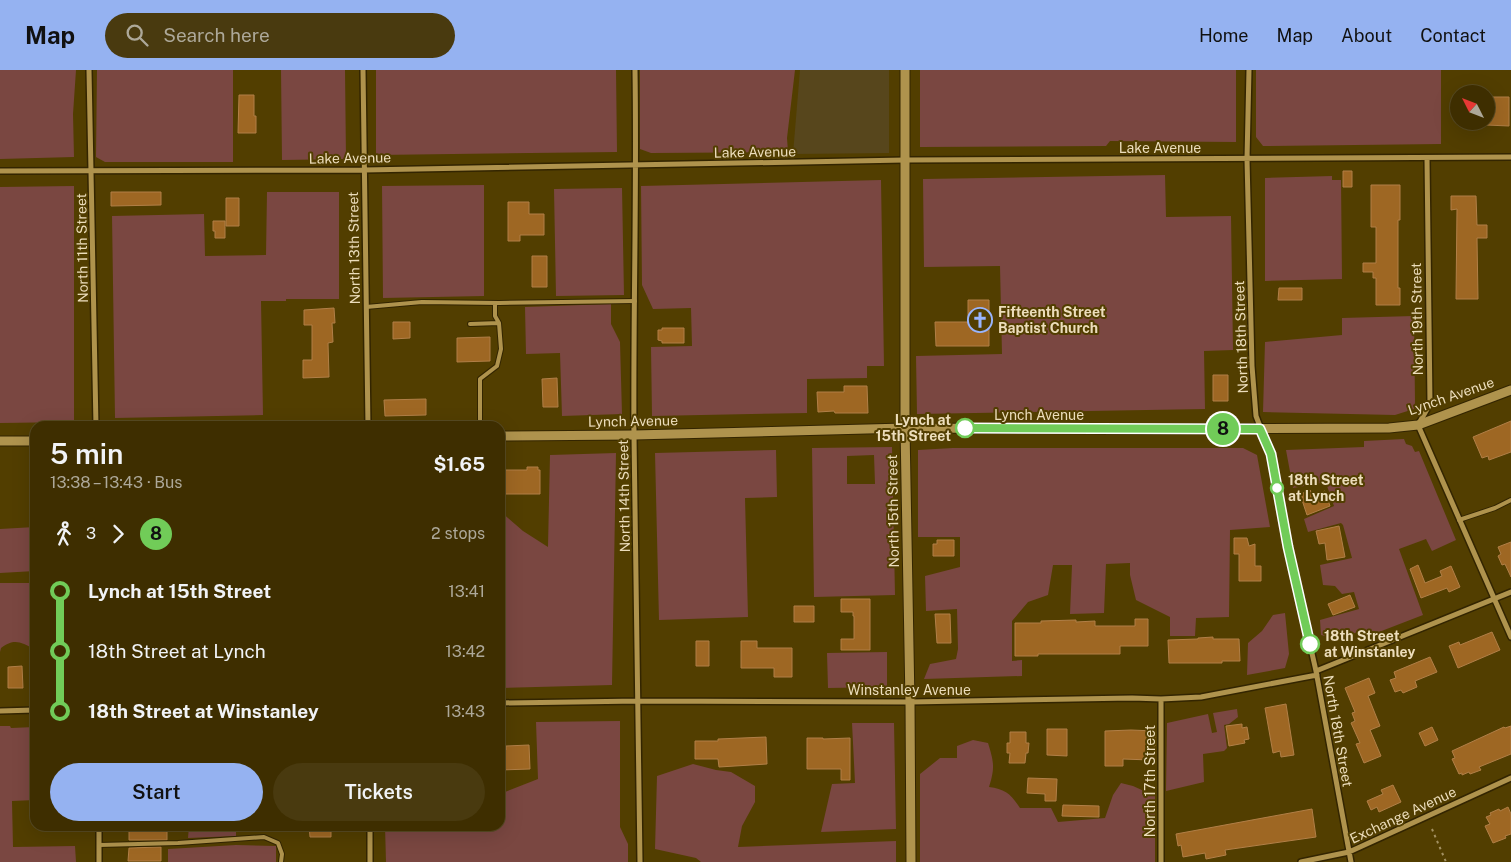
<!DOCTYPE html>
<meta charset="utf-8">
<style>
:root{--surface:#3e2e00;--page:#493a0f;--text:#f1f3f6;--muted:#ada899;--line:#574a22;--accent:#95b2f1}
body{margin:0;font-family:"Public Sans",sans-serif;background:var(--page);color:var(--text);height:100vh;display:flex;flex-direction:column;font-size:19px;white-space:nowrap}
*{box-sizing:border-box;margin:0}
p{font-size:16px;color:var(--muted)}
.icon{flex:none;width:28px;height:28px;fill:none;stroke:currentColor;stroke-width:2;stroke-linecap:round;stroke-linejoin:round}
.map{position:relative;flex:1;overflow:hidden}
.panel{position:absolute;left:30px;top:351px;width:475px;height:410px;display:flex;flex-direction:column;background:var(--surface);border-radius:15px;box-shadow:0 5px 20px #0002,0 0 0 1px var(--line)}
.panel>*{flex:none}
.badge{padding:0 10px;border-radius:16px;font-size:18px;line-height:32px}
.needle{width:32px;rotate:312deg}
.tools{position:absolute;left:1450px;top:15px;display:grid;gap:10px}
.tools a{display:grid;place-items:center;width:45px;height:45px;border-radius:50%;background:var(--surface);box-shadow:0 5px 20px #0002,0 0 0 1px var(--line);font-size:25px}
.map>.badge{position:absolute;translate:-50% -50%;box-shadow:0 0 0 2px #fff}
.legs{display:flex;align-items:center;gap:8px;height:55px;padding:0 20px;font-size:16px}
.legs p{margin-inline-start:auto}
.overview{display:flex;align-items:center;justify-content:space-between;height:85px;padding:0 20px}
h1{font-size:28px;font-weight:600;line-height:38px}
.cta{display:flex;gap:10px;margin-top:auto;padding:10px 20px}
.cta a{flex:1;height:58px;border-radius:30px;background:var(--accent);color:#111;font-size:20px;font-weight:600;line-height:58px;text-align:center}
.cta a+a{background:var(--page);color:var(--text)}
ul{padding:0 20px;list-style:none}
li{display:flex;align-items:center;gap:18px;height:60px;font-size:19px}
li i{display:grid;place-items:center;width:8px;height:100%;margin:0 6px;background:currentColor}
li i::after{content:'';width:12px;height:12px;margin:-6px;border:4px solid;border-radius:50%;background:var(--surface)}
li p{margin-inline-start:auto}
li:first-child i{background:linear-gradient(#0000 50%,currentColor 0)}
li:last-child i{background:linear-gradient(currentColor 50%,#0000 0)}
header{display:flex;align-items:center;gap:30px;box-sizing:border-box;height:70px;padding:0 25px;background:var(--accent);color:#111}
header strong{font-size:24px}
nav{display:flex;gap:28px;margin-inline-start:auto;font-size:18px}
.search{width:350px;height:45px;background:var(--page);display:flex;align-items:center;gap:12px;box-sizing:border-box;padding:0 18px;border-radius:28px;color:var(--muted);font-size:19px}
.map>svg:first-child{display:block}
</style>
<header>
<strong>Map</strong>
<div class="search"><svg class="icon" aria-label="search" viewBox="0 0 24 24"><circle cx="10" cy="10" r="6"/><path d="M15 15l6 6"/></svg>Search here</div>
<nav><a>Home</a><a>Map</a><a>About</a><a>Contact</a></nav>
</header>
<div class="map">
<svg width="1511" height="792" viewBox="0 0 1511 792">
<rect width="100%" height="100%" fill="#523e00"/>
<path fill="#57461c" d="M800,0H889V83L793,84Z"/>
<path fill="#7a4741" fill-rule="evenodd" d="M0,0H76L73,44L74,87L0,89Z
M97,0H233V92H105L96,87Z
M281,0H345L346,89L282,90Z
M376,0H616L617,82L376,85Z
M640,0H795L787,68L788,82L651,83L640,79Z
M920,0H1236V72L1110,71L1106,76L920,77Z
M1256,0H1441V74L1263,76L1256,67Z
M1165,105L1166,147L1231,146L1233,280L1204,281L1205,339L917,344L916,286L1002,284L1000,196L924,197L923,109Z
M1332,106V110H1341L1342,209L1265,211V108Z
M881,110L884,296H867V308L807,309V343L652,346L651,277L692,276L691,238L653,239L642,215L641,116Z
M484,115V226L383,228L382,116Z
M74,116V352L0,353V117Z
M622,118L624,225L556,226L554,119Z
M267,122H339V229H286V231H261L263,345L115,348L112,146L204,144L205,186L266,185Z
M611,234V254L620,272L622,344L562,346L560,283L526,284L525,237Z
M1414,246L1415,332L1414,339L1395,345L1263,342L1265,272L1342,265V248Z
M1404,369L1406,374L1412,376L1415,382L1419,381L1456,470L1432,481L1426,469L1399,479L1423,545L1366,567L1361,561L1337,569L1321,565L1320,550L1359,539L1354,522L1342,524L1335,516L1323,515L1320,495L1352,488L1343,455L1341,453L1308,462L1304,449L1334,436L1327,416L1332,411L1293,418L1286,380L1364,377V371Z
M892,377L895,525L814,527L812,378ZM874,385L875,414H847V386Z
M953,378H1243L1257,385L1270,457L1230,460L1229,547L1196,548L1195,566H1170V547L1136,530L1130,505V493L1106,494L1104,543L1070,544L1072,495H1053L1048,525L1028,532L1012,551V591L1022,590V606L924,609L930,594L956,589L958,579L957,539L926,541L925,506L960,497V467H918V380Z
M776,380L777,427L745,428L748,547L659,550L655,383Z
M616,383L612,615L500,618V441L523,461L548,477L550,385Z
M35,457V501L0,503V459Z
M0,513H35V584L34,579C21,572 14,568 1,578L0,582Z
M1285,543L1289,584L1285,598L1247,605L1248,573L1262,561L1273,545Z
M887,582V617L828,618L827,583Z
M1237,639L1238,647L1229,654L1224,655L1227,678L1224,681L1203,684L1204,712L1166,721L1167,653L1208,644L1212,663L1217,662L1213,643Z
M620,651V757L628,774V792H386L385,756H500V724L538,709L536,652Z
M852,653H894L896,759L821,762L832,714L855,713Z
M0,656H10L11,658L35,657V730L12,731L13,777L75,776L76,792H0Z
M973,670L988,673C994,692 995,698 989,717C1005,719 1011,724 1020,738H1051L1058,752L1105,748L1113,725L1121,713L1133,716L1155,726V792H920V704L940,688H957V676Z
M693,694L716,700L731,702L755,716V732L742,756L738,777L896,771V792H701L696,788L655,779L657,706Z
M189,756H236V766L188,768Z
M236,775L276,776V792H168V779Z"/>
<path fill="#9e6723" stroke="#b17f47" d="M239,25H254V46H256V63H238Z
M1486,27H1509V56L1486,55Z
M1343,101H1352V117H1343Z
M1371,115H1400V150H1398V218H1400V235H1376V208H1373V202H1363V193H1376V157H1371Z
M111,122H161V135L111,136Z
M1451,126H1476L1477,155H1487V168H1477L1478,229H1456L1457,139L1451,140Z
M226,128H239V156H226Z
M508,132H529V144H544V165H520V171H508Z
M213,151H225V168H215V161H213Z
M532,186H547V217H532Z
M1279,218H1302V230H1278Z
M968,230H989V276H936L935,252H968Z
M334,238L335,253H332L333,272L328,273L329,307L303,308V290H312V255H304V240Z
M393,252H410V268L393,269Z
M662,258H684V273H662V271L658,270V260H662Z
M490,267V291L457,292V268Z
M1213,305H1228V331H1213Z
M557,308L558,337H543L542,309Z
M844,316H867L868,343H835L834,341L818,342L817,322H844Z
M426,329V345L385,346L384,330Z
M1511,351V382L1489,390L1488,386L1482,388L1473,367Z
M527,397H538V400H540V424H500V400H527Z
M1310,420L1313,426L1325,421L1330,436L1307,445L1302,430H1303L1301,424Z
M1339,456L1345,487L1327,490L1325,473L1319,474L1316,461Z
M1234,468H1247L1249,476L1255,474V496H1261V511H1239V484H1234Z
M937,470H954V486H933V474H937Z
M1511,472V507L1505,494L1502,495L1498,486L1501,484L1498,477Z
M1418,495L1425,513L1442,506L1440,501L1451,496L1460,517L1449,522L1447,518L1421,528L1410,499Z
M1350,525L1355,537L1333,545L1328,534Z
M841,529H870V580H841V569H854V546H853V542H841Z
M794,536H814V552H794Z
M935,544H950L951,573H937Z
M1135,549H1148V576H1120V584H1038V586H1015V553H1041V551L1076,550V552L1095,551V556H1135Z
M1492,562L1500,580L1458,598L1449,576L1459,572L1460,575Z
M1213,567V569H1239L1240,591H1222V593H1169L1168,570L1198,569V568Z
M696,571H709V596H696Z
M741,571H757V578H792V607H774V598H741Z
M1430,587L1437,602L1415,611L1417,617L1403,623L1401,620L1395,622L1390,610L1396,608L1394,602Z
M22,596L23,618H8V597Z
M1369,608L1375,623L1368,626L1380,656L1370,660L1381,686L1364,693L1356,674L1360,673L1351,653L1355,651L1352,643L1355,642L1345,618Z
M1286,634L1294,685L1281,687L1280,681L1273,683L1265,638Z
M1242,654V658L1247,657L1249,669L1244,670L1245,673L1229,676L1226,656Z
M1511,656V684L1479,697L1481,700L1470,704L1469,702L1462,705V703L1459,704L1452,689L1455,688L1452,681L1504,657L1505,658Z
M1432,657L1438,670L1425,676L1419,663Z
M1047,659H1067V686L1047,685Z
M1131,660L1155,661V676H1151L1150,690L1123,689V696H1105V661Z
M1010,662H1026V673H1029L1028,683H1026L1025,693H1009L1010,683H1007V673H1010Z
M766,667L767,694L719,697L718,689H695V671H718V669Z
M807,668H823V669L850,668V710H841V699H807Z
M529,675L530,699L500,700V680H506V676Z
M1028,708L1057,709L1056,731H1045V724L1027,723Z
M1393,715L1401,732L1379,742L1377,737L1371,740L1367,731L1383,724L1381,720Z
M1063,735L1099,736V747L1062,746Z
M1508,737L1511,744V764L1505,766L1506,768L1493,773L1485,756L1490,754L1486,747L1491,745L1490,743L1499,739L1500,741Z
M1312,739L1316,767L1225,780L1226,785L1206,789L1205,783L1183,787L1181,775L1178,776L1176,764Z
M309,756H331V767H310Z
M129,759H167V770H129Z
M161,777V791H128L129,778Z"/>
<g fill="none" stroke-linecap="round" stroke-linejoin="round">
<defs>
<path id="service" d="M366,237L422,232L499,233L635,231
M470,254L499,253
M480,356V309L497,296L501,279L499,253L495,246V233
M1459,450L1495,438L1511,430
M99,775L178,773L264,767L278,773L282,784L281,792"/>
<path id="minor" d="M89,0L96,356
M363,0L368,356
M635,0C637,122 633,244 634,366C635,508 639,650 640,792
M1249,0L1247,89L1252,296L1256,346L1271,385L1288,477L1316,601L1351,792
M1427,88L1430,334L1418,355L1511,567
M0,101L364,100L905,90L1511,87
M1316,601L1511,522
M1161,629V792
M500,633L639,631L910,632L1132,628L1161,629L1201,627L1317,605
M0,641L35,640
M99,756V792
M370,756V792
M1301,792L1349,782L1511,708"/>
<path id="tertiary" d="M905,0V358L910,632L911,792
M500,366L634,365L905,358L1146,359L1389,358L1418,355L1511,320
M0,371H35"/>
</defs>
<use href="#service" stroke="#332500" stroke-width="6"/>
<use href="#minor" stroke="#332500" stroke-width="8"/>
<use href="#tertiary" stroke="#332500" stroke-width="11"/>
<path stroke="#a39162" stroke-width="2" stroke-dasharray="2.5 4" stroke-linecap="butt" d="M1432,759L1446,792"/>
<use href="#service" stroke="#af934d" stroke-width="4"/>
<use href="#minor" stroke="#af934d" stroke-width="5"/>
<use href="#tertiary" stroke="#af934d" stroke-width="9"/>
</g>
<g fill="none" stroke-linecap="round" stroke-linejoin="round">
<defs>
<path id="line-1" d="M965,358L1260,359L1271,384L1288,477L1310,574"/>
</defs>
<use href="#line-1" stroke="#fff" stroke-width="11"/>
<use href="#line-1" stroke="#71cc58" stroke-width="8"/>
</g>
<defs>
<symbol id="church-ring" viewBox="-11 -11 22 22"><circle r="9.5" fill="#523e00" stroke="#99b5fd" stroke-width="1.5"/><path d="M-1.2-6h2.4v3.5h3.3v2.4h-3.3V6h-2.4V-.1h-3.3v-2.4h3.3Z" fill="#99b5fd"/></symbol>
</defs>
<g fill-rule="evenodd">
<use href="#church-ring" x="966" y="236" width="28" height="28"/>
</g>
<g fill="#fff" stroke="#71cc58" stroke-width="2.5">
<circle cx="965" cy="358" r="9"/>
<circle cx="1277" cy="418" r="6"/>
<circle cx="1310" cy="574" r="9"/>
</g>
<g text-anchor="middle" stroke-width="4" stroke-linejoin="round" paint-order="stroke">
<g font-size="14" fill="#ecddbb" stroke="#523e00">
<text x="1160" y="83">Lake Avenue</text>
<text transform="translate(755 82) rotate(-1)" y="5">Lake Avenue</text>
<text transform="translate(350 88) rotate(-1)" y="5">Lake Avenue</text>
<text transform="translate(82 178) rotate(-91)" y="5">North 11th Street</text>
<text transform="translate(354 178) rotate(-91)" y="5">North 13th Street</text>
<text transform="translate(1417 249) rotate(-91)" y="5">North 19th Street</text>
<text transform="translate(1241 267) rotate(-92)" y="5">North 18th Street</text>
<text transform="translate(1451 326) rotate(-19)" y="5">Lynch Avenue</text>
<text x="1039" y="350">Lynch Avenue</text>
<text transform="translate(633 351) rotate(-1)" y="5">Lynch Avenue</text>
<text transform="translate(624 426) rotate(-91)" y="5">North 14th Street</text>
<text transform="translate(893 441) rotate(-91)" y="5">North 15th Street</text>
<text x="909" y="625">Winstanley Avenue</text>
<text transform="translate(1338 661) rotate(80)" y="5">North 18th Street</text>
<text transform="translate(1150 711) rotate(-90)" y="5">North 17th Street</text>
<text transform="translate(1403 745) rotate(-25)" y="5">Exchange Avenue</text>
</g>
<g font-size="14" font-weight="bold" fill="#ecddbb" stroke="#523e00" text-anchor="start">
<text x="998" y="247">Fifteenth Street<tspan x="998" dy="16">Baptist Church</tspan></text>
</g>
<g font-size="14" font-weight="bold" fill="#ecddbb" stroke="#523e00" text-anchor="start">
<text x="951" y="355" text-anchor="end">Lynch at<tspan x="951" dy="16">15th Street</tspan></text>
<text x="1288" y="415">18th Street<tspan x="1288" dy="16">at Lynch</tspan></text>
<text x="1324" y="571">18th Street<tspan x="1324" dy="16">at Winstanley</tspan></text>
</g>
</g>
</svg>
<div class="tools">
<a><svg class="needle" viewBox="-14 -14 28 28"><path d="M0-13l5 13h-10z" fill="#e53935"/><path d="M0 13l5-13h-10z" fill="#ada899"/></svg></a>
</div>
<b class="badge" style="left:1223px;top:359px;background:#71cc58;color:#111">8</b>
<section class="panel">
<div class="overview"><div><h1>5 min</h1><p>13:38 – 13:43 · Bus</p></div><b>$1.65</b></div>
<div class="legs"><svg class="icon" aria-label="walk" viewBox="0 0 24 24"><circle cx="13" cy="4" r="2"/><path d="M13 8l-2 6 4 7M11 14l-3 7M7 12l3-4h3l4 4"/></svg>3<svg class="icon" aria-label="forward" viewBox="0 0 24 24"><path d="M9 5l7 7-7 7"/></svg><b class="badge" style="background:#71cc58;color:#111">8</b><p>2 stops</p></div>
<ul>
<li><i style="color:#71cc58"></i><b>Lynch at 15th Street</b><p>13:41</p></li>
<li><i style="color:#71cc58"></i><span>18th Street at Lynch</span><p>13:42</p></li>
<li><i style="color:#71cc58"></i><b>18th Street at Winstanley</b><p>13:43</p></li>
</ul>
<div class="cta"><a>Start</a><a>Tickets</a></div>
</section>
</div>
